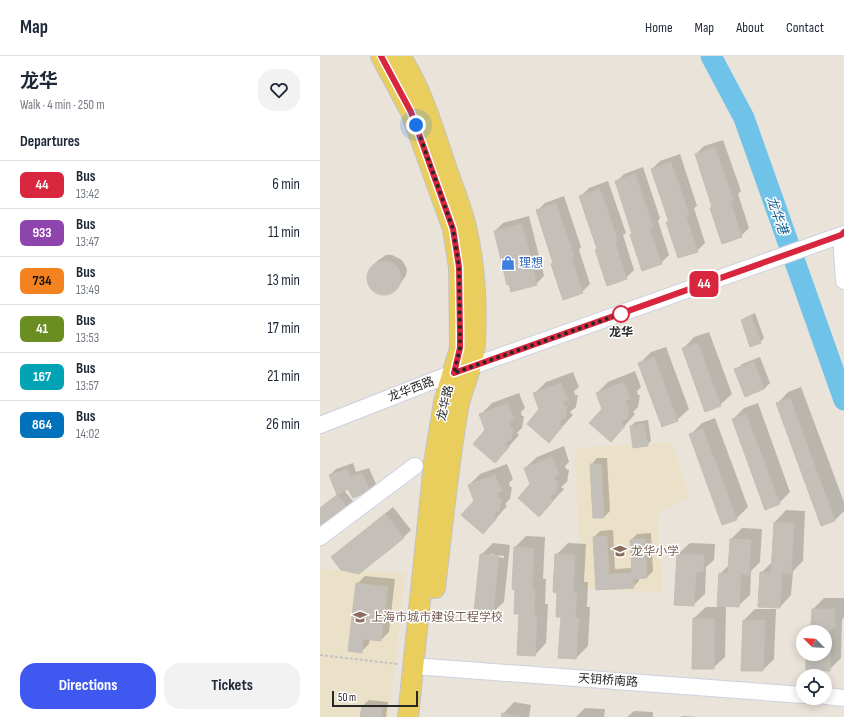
<!DOCTYPE html>
<meta charset="utf-8">
<style>
:root{--surface:#fff;--page:#f2f2f3;--text:#1f2937;--muted:#747a83;--line:#e0e1e3;--accent:#3f59f0}
body{margin:0;font-family:"Sofia Sans Condensed","Noto Sans SC",sans-serif;background:var(--page);color:var(--text);height:100vh;display:flex;flex-direction:column;font-size:15px;white-space:nowrap}
*{box-sizing:border-box;margin:0}
p{font-size:13px;color:var(--muted)}
.icon{flex:none;width:22px;height:22px;fill:none;stroke:currentColor;stroke-width:2;stroke-linecap:round;stroke-linejoin:round}
.map{position:relative;flex:1;overflow:hidden}
.side{display:flex;flex-direction:column;background:var(--surface);width:320px}
.side>*{flex:none}
.badge{padding:0 8px;border-radius:6px;font-size:14px;line-height:26px}
.needle{width:26px;rotate:294deg}
.controls{position:absolute;left:476px;top:569px;display:grid;gap:8px}
.controls a{display:grid;place-items:center;width:36px;height:36px;border-radius:50%;background:var(--surface);box-shadow:0 2px 10px #0003;font-size:20px}
.scale{position:absolute;left:12px;bottom:10px;width:86px;box-sizing:border-box;padding-left:4px;border:2px solid #272727;border-top:0;font-size:11px;line-height:14px;white-space:nowrap;color:#272727;-webkit-text-stroke:3px #fff;paint-order:stroke}
.you{position:absolute;width:20px;height:20px;margin:-10px;border:3px solid #fff;border-radius:50%;background:#1a73e8;box-shadow:0 0 0 6px #1a73e833}
.map>.badge{position:absolute;translate:-50% -50%;box-shadow:0 0 0 2px #fff}
h2{padding:0 20px;font-size:15px;line-height:36px}
.round{display:grid;place-items:center;flex:none;width:42px;height:42px;border-radius:16px;background:var(--page)}
.head{display:flex;align-items:center;justify-content:space-between;height:68px;padding:0 20px}
h1{font-size:19px;font-weight:700;line-height:30px}
.primary-button{display:flex;gap:8px;margin-top:auto;padding:8px 20px}
.primary-button a{flex:1;height:46px;border-radius:16px;background:var(--accent);color:#fff;font-size:16px;font-weight:700;line-height:46px;text-align:center}
.primary-button a+a{background:var(--page);color:var(--text)}
ul{padding:0;list-style:none}
li{display:flex;align-items:center;gap:12px;height:48px;padding:0 20px;border-top:1px solid var(--line)}
li div{flex:1}
li b{display:block;font-size:15px}
li em{font-style:normal}
li .badge{min-width:44px;font-weight:700;text-align:center}
header{display:flex;align-items:center;gap:24px;box-sizing:border-box;height:56px;padding:0 20px;background:var(--surface);border-bottom:1px solid var(--line)}
header strong{font-size:19px}
nav{display:flex;gap:22px;margin-inline-start:auto;font-size:14px}
main{display:flex;flex:1;min-height:0}
.map>svg:first-child{display:block}
</style>
<header>
<strong>Map</strong>
<nav><a>Home</a><a>Map</a><a>About</a><a>Contact</a></nav>
</header>
<main>
<section class="side">
<div class="head"><div><h1>龙华</h1><p>Walk · 4 min · 250 m</p></div><a class="round"><svg class="icon" aria-label="heart" viewBox="0 0 24 24"><path d="M12 20l-8-8c-3-5 5-10 8-4 3-6 11-1 8 4z"/></svg></a></div>
<h2>Departures</h2>
<ul>
<li><span class="badge" style="background:#d7263d;color:#fff">44</span><div><b>Bus</b><p>13:42</p></div><em>6 min</em></li>
<li><span class="badge" style="background:#8e44ad;color:#fff">933</span><div><b>Bus</b><p>13:47</p></div><em>11 min</em></li>
<li><span class="badge" style="background:#f58220;color:#111">734</span><div><b>Bus</b><p>13:49</p></div><em>13 min</em></li>
<li><span class="badge" style="background:#6b8e23;color:#fff">41</span><div><b>Bus</b><p>13:53</p></div><em>17 min</em></li>
<li><span class="badge" style="background:#00a3b4;color:#fff">167</span><div><b>Bus</b><p>13:57</p></div><em>21 min</em></li>
<li><span class="badge" style="background:#0072bc;color:#fff">864</span><div><b>Bus</b><p>14:02</p></div><em>26 min</em></li>
</ul>
<div class="primary-button"><a>Directions</a><a>Tickets</a></div>
</section>
<div class="map">
<svg width="524" height="661" viewBox="0 0 524 661">
<rect width="100%" height="100%" fill="#e9e3d9"/>
<path fill="#ebe1c9" d="M352,386L370,441L337,458L343,537L261,532L255,392Z
M0,513L85,517L69,661H0Z"/>
<path fill="#0003" fill-rule="evenodd" d="M403,84L421,135L418,138L429,172L421,180L391,152L393,150L376,98L384,90Z
M360,98L377,150L374,152L385,187L377,195L347,167L349,164L332,113L340,105Z
M323,111L340,162L338,165L349,199L341,207L311,179L313,177L296,126L304,118Z
M288,125L306,177L303,179L314,214L306,222L276,194L278,192L261,140L269,132Z
M244,140L261,191L259,194L270,228L262,236L232,208L234,206L217,155L225,147Z
M209,160L224,220L216,228L190,227L175,175L183,167Z
M66,199H72L82,204L87,213L86,219L80,228L74,235L64,238L53,235L48,226V216L57,205Z
M435,257L444,282L440,286L422,265L426,261Z
M389,276L412,338L400,349L363,293L374,281Z
M346,291L369,353L357,364L320,307L331,296Z
M440,301L450,327L444,333L425,340L416,314L422,308Z
M315,315L321,331L317,335L318,339H320L318,351L313,356L315,358L291,385L283,353L277,337L288,326Z
M253,316L259,331L254,335L255,339H258L256,351L250,356L253,359L229,385L220,353L214,338L226,326Z
M481,331L524,446V455L515,464L502,469L457,348L468,336Z
M199,337L205,352L201,356L202,360H204L202,372L197,377L199,379L175,406L161,358L172,347Z
M438,347L470,436L459,447L413,363L424,352Z
M395,362L428,451L416,463L370,379L382,367Z
M328,364L331,385L327,389L311,370L315,366Z
M244,390L249,406L245,410L246,413L249,414L247,426L241,431L244,433L219,460L211,428L205,412L217,401Z
M277,402H287L290,455L284,461L271,409Z
M33,407L36,416L49,412L56,428L50,434L29,432L24,434L35,448L0,477V452L18,438L10,419L16,413Z
M187,408L193,423L189,427L190,431H192L190,443L185,448L187,450L163,477L155,445L149,429L160,418Z
M73,451L91,474L83,482L20,494Z
M466,454L485,455L483,505L473,515L471,539L460,551L441,517L453,505L455,466Z
M422,472L442,473L440,506L431,515L430,539L418,550H406L405,601L393,612L374,562L386,551H398L400,518L410,508L411,483Z
M293,474L295,513L313,512L311,484L317,478L331,477L333,515L327,521L319,522V525L313,531L277,533L274,481L280,475Z
M206,480L225,481L223,523H226L225,548H228L226,587L215,599L200,557L196,533L195,491Z
M173,487L190,489L184,546L172,557L161,499ZM170,498L184,500V502L170,500Z
M248,487L266,488L264,526H268L267,551H270L268,590L256,602L242,560L238,536L236,499Z
M370,487L395,488L394,504L386,511L385,538L373,549L358,498Z
M45,520L75,523L69,576L61,584L50,583L49,588L41,596L37,528Z
M504,542H524V561L522,564L521,602L509,614L487,598H505V576H488V571L492,566L493,553Z
M435,553H456L454,603L443,614L424,564Z
M49,644L68,646L66,661H41L42,650Z
M194,646L211,649L209,661H182L183,658Z
M265,652L285,653L284,661H256Z
M314,655L333,656V661H307Z
M362,660L379,661H361Z"/>
<g fill="none" stroke-linecap="round" stroke-linejoin="round">
<path stroke="#70c3e8" stroke-width="21" d="M391,0L424,62L524,344"/>
</g>
<path fill="#c4c0b9" stroke="#c4bfb3" d="M395,91L413,144L410,145L422,181L402,188L390,152L392,151L375,98Z
M351,106L369,158L366,160L378,196L358,202L346,166H349L331,113Z
M315,118L333,171L329,172L342,208L322,215L310,179L312,178L295,125Z
M280,133L298,185L295,187L307,223L287,230L275,194L277,193L259,140Z
M236,147L254,200L251,201L263,237L243,244L231,208L233,207L216,154Z
M202,168L217,229L191,236L189,228L187,229L174,175Z
M47 222a17 17 0 1 1 34 0a17 17 0 1 1-34 0Z
M431,260L441,287L430,291L421,264Z
M378,287L401,350L385,356L362,292Z
M334,301L358,365L342,371L318,307Z
M434,306L444,333L425,341L414,313Z
M304,326L310,343L305,345L307,350H309L307,363H305L301,367L305,370L291,386L269,367L282,353L276,337Z
M241,327L248,344L243,345L244,350H247L245,363H242L239,368L242,371L229,387L207,368L219,353L213,337Z
M470,342L515,465L501,470L456,347Z
M188,347L194,364L189,366L190,371H193L191,384H188L185,388L189,391L175,407L153,388L165,374L159,358Z
M426,358L460,448L445,454L412,363Z
M324,368L328,390L313,392L310,370Z
M383,373L417,464L402,469L369,378Z
M232,401L239,418L234,420L235,425H238L235,438H233L230,442L233,445L219,461L198,442L210,428L204,412Z
M270,408H281L284,462H273Z
M27,413L30,421L42,417L50,435L33,442L28,433L17,439L9,419Z
M175,419L182,435L177,437L178,442H181L179,456L177,455L173,460L177,462L163,478L141,459L154,445L148,429Z
M17,439L30,455L0,477V452Z
M65,458L84,482L39,518L21,514L11,501Z
M454,466L474,467L471,518L462,517L460,552L438,551L440,516L451,517Z
M287,480L289,518L312,517L310,484L325,483L327,522L313,523L314,532L276,534L273,481Z
M410,483L431,484L429,519L421,518L419,551L397,550L399,517H408Z
M194,491L214,492L212,534L215,535L214,559H217L215,600L197,599L199,558H194L195,534L192,533Z
M160,498L179,500L173,558L154,556Z
M235,498L255,499L253,537H257L255,562H259L256,603L238,602L241,561H236L237,537L233,536Z
M357,498L384,499L383,516H376L374,550L354,549Z
M36,527L68,531L61,585L43,583L42,597L28,595Z
M492,553H515V572H511L510,615L486,614V598H505V576H487V570H491Z
M373,562L395,563L394,613H372Z
M423,564H445L443,615H421Z
M42,650L62,652L61,661H40Z
M182,657L200,660V661H181Z"/>
<g fill="none" stroke-linecap="round" stroke-linejoin="round">
<defs>
<path id="minor" d="M521,179L524,225
M0,369L133,317L524,178
M0,481L95,410
M93,610L483,639
M505,640L524,642"/>
<path id="major" d="M61,0L91,56L133,173L139,211L140,292L124,346L114,407L88,661
M80,0C101,32 112,69 124,105C131,127 141,149 146,171C155,209 157,250 155,288C154,310 142,331 138,352C128,412 122,472 115,532"/>
</defs>
<use href="#minor" stroke="#ced1e0" stroke-width="18"/>
<use href="#major" stroke="#c3c3c3" stroke-width="22"/>
<path stroke="#c3c3c3" stroke-width="2" stroke-dasharray="3 2" stroke-linecap="butt" d="M0,599L78,608"/>
<use href="#minor" stroke="#fff" stroke-width="16"/>
<use href="#major" stroke="#e9ce5e" stroke-width="20"/>
</g>
<g fill="none" stroke-linecap="round" stroke-linejoin="round">
<defs>
<path id="line" d="M61,0L91,56L133,173L139,211L140,278V292L134,317L521,179L524,176"/>
</defs>
<use href="#line" stroke="#fff" stroke-width="9"/>
<use href="#line" stroke="#d7263d" stroke-width="6"/>
<path stroke="#272727" stroke-width="4" stroke-dasharray="0 7.2" d="M96,69L133,173L139,211L140,278V292L134,317L303,257L301,258"/>
</g>
<defs>
<symbol id="shop-bare" viewBox="-9 -9 18 18"><path d="M-5-2.5h2.3a2.7 3.5 0 0 1 5.4 0H5L5.5 6h-11ZM-1.5-2.5h3a1.5 2.3 0 0 0-3 0Z" fill="#3f7fe0" stroke="#fff" stroke-width="2.5" paint-order="stroke"/></symbol>
<symbol id="school-bare" viewBox="-9 -9 18 18"><path d="M0-5L7-2L0 1L-7-2ZM-4 1L0 2.5L4 1V4Q0 6-4 4Z" fill="#8d6e63" stroke="#fff" stroke-width="2.5" paint-order="stroke"/></symbol>
</defs>
<g fill-rule="evenodd">
<use href="#shop-bare" x="178" y="197" width="20" height="20"/>
<use href="#school-bare" x="290" y="485" width="20" height="20"/>
<use href="#school-bare" x="30" y="551" width="20" height="20"/>
</g>
<circle fill="#fff" stroke="#d7263d" stroke-width="2" cx="301" cy="258" r="8"/>
<g text-anchor="middle" stroke-width="3" stroke-linejoin="round" paint-order="stroke">
<g font-size="12" fill="#366cbe" stroke="#fff" text-anchor="start">
<text x="199" y="211">理想</text>
</g>
<g font-size="12" font-weight="bold" fill="#272727" stroke="#fff">
<text x="301" y="280">龙华</text>
</g>
<g font-size="12" fill="#272727" stroke="#fff">
<text transform="translate(91 333) rotate(-21)" y="4">龙华西路</text>
<text transform="translate(125 347) rotate(-77)" y="4">龙华路</text>
<text transform="translate(288 624) rotate(4)" y="4">天钥桥南路</text>
</g>
<g font-size="12" fill="#785e54" stroke="#fff" text-anchor="start">
<text x="311" y="499">龙华小学</text>
<text x="51" y="565">上海市城市建设工程学校</text>
</g>
<g font-size="13" font-style="italic" fill="#135f8f" stroke="#fff">
<text transform="translate(458 159) rotate(70)" y="5">龙华港</text>
</g>
</g>
</svg>
<div class="controls">
<a><svg class="needle" viewBox="-14 -14 28 28"><path d="M0-13l5 13h-10z" fill="#e53935"/><path d="M0 13l5-13h-10z" fill="#747a83"/></svg></a>
<a><svg class="icon" aria-label="locate" viewBox="0 0 24 24"><circle cx="12" cy="12" r="6"/><path d="M12 2v4M12 18v4M2 12h4M18 12h4"/></svg></a>
</div>
<div class="scale">50 m</div>
<div class="you" style="left:96px;top:69px"></div>
<b class="badge" style="left:384px;top:228px;background:#d7263d;color:#fff">44</b>
</div>
</main>
